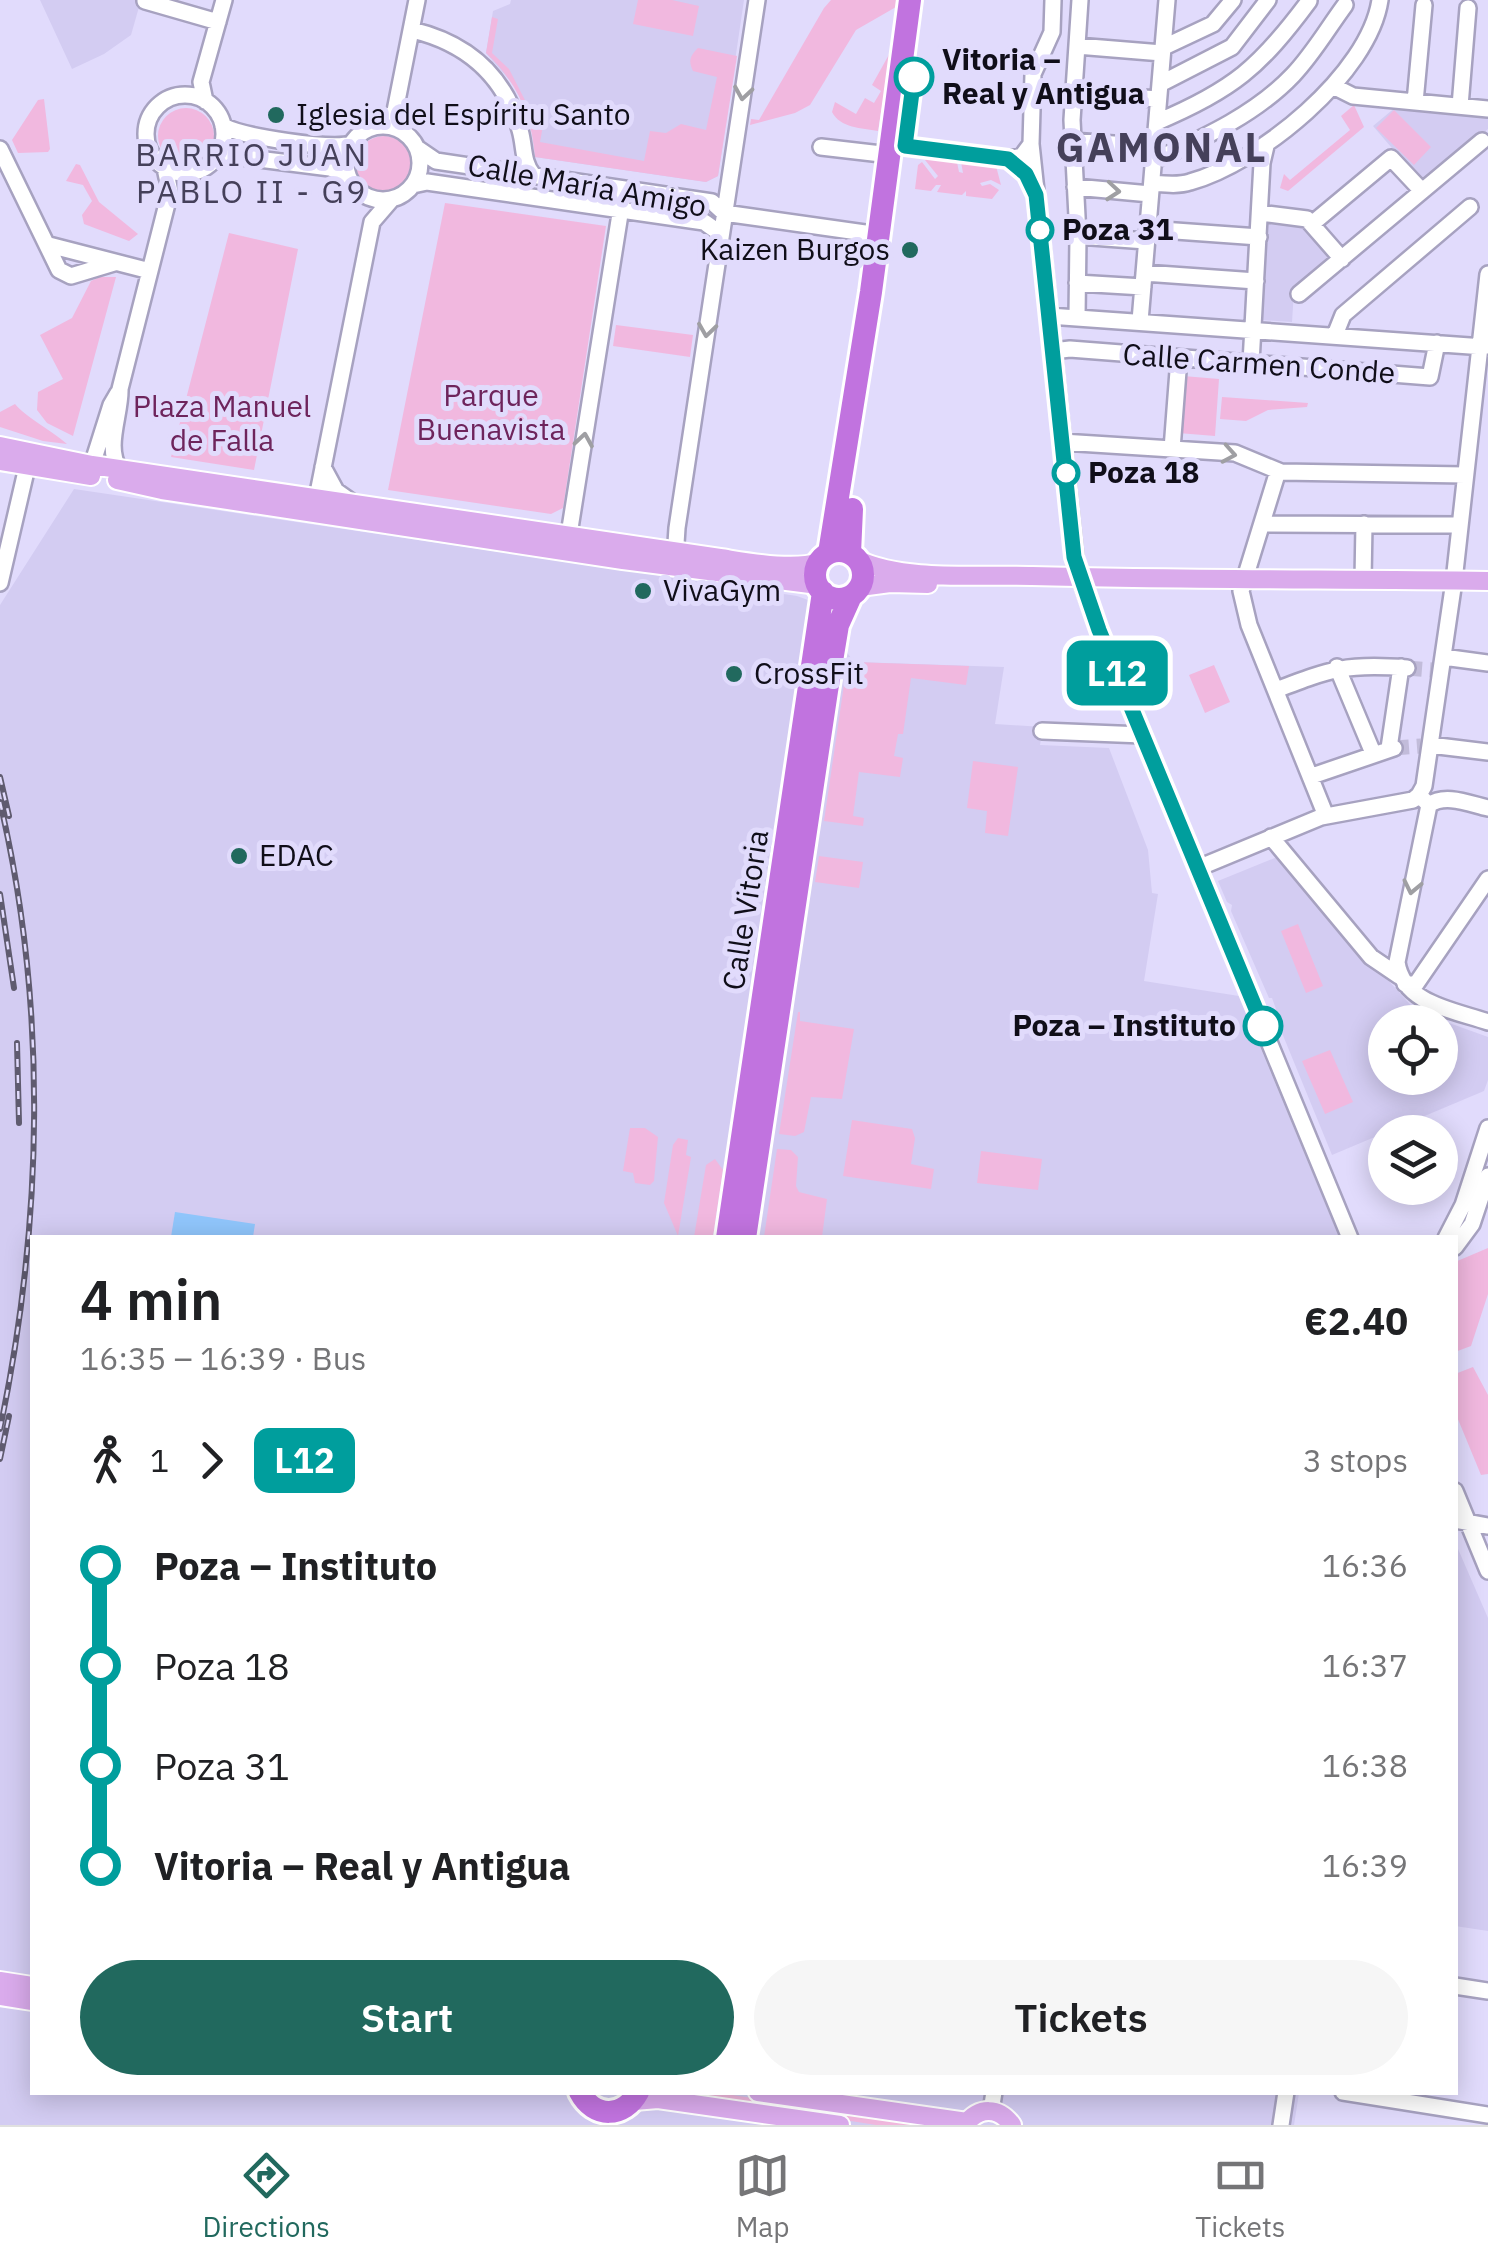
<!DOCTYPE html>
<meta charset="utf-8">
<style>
:root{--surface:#fff;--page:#f6f6f6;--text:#202124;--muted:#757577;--line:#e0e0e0;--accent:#21695e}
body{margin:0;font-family:"IBM Plex Sans",sans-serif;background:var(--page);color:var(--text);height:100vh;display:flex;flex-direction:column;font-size:38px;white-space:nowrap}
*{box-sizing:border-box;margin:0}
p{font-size:32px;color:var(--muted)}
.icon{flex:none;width:55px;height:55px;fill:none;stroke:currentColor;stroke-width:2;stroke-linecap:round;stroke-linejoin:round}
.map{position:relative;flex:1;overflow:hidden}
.side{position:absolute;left:30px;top:1235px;width:1428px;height:860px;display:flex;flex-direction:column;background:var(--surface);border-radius:0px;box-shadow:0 5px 25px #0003}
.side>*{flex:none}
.badge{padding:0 20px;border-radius:15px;font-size:35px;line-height:65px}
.buttons{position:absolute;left:1368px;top:1005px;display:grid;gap:20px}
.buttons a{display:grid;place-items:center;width:90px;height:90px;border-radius:50%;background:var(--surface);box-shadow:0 5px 25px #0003;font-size:50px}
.map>.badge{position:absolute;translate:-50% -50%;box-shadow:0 0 0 5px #fff}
.legs{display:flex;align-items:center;gap:15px;height:110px;padding:0 50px;font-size:32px}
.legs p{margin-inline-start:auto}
.head{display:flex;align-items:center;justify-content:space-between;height:170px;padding:0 50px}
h1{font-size:55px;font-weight:600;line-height:75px}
.button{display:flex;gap:20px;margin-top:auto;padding:20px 50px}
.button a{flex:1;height:115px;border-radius:60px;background:var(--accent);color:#fff;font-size:40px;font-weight:600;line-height:115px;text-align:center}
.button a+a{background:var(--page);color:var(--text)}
ul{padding:0 50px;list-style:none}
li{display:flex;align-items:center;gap:35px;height:100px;font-size:38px}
li i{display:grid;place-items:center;width:15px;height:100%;margin:0 12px;background:currentColor}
li i::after{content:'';width:25px;height:25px;margin:-12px;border:8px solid;border-radius:50%;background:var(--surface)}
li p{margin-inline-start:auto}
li:first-child i{background:linear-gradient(#0000 50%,currentColor 0)}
li:last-child i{background:linear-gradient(currentColor 50%,#0000 0)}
.dock{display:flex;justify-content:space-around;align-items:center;height:140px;border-top:2px solid var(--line);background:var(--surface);font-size:28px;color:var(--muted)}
.dock a{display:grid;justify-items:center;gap:5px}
.dock .selected{color:var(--accent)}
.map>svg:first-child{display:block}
</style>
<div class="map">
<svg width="1488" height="2125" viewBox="0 0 1488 2125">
<rect width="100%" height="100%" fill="#e1dbfc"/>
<path fill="#d3ccf2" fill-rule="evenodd" d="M40,0H141L131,35L104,54L72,69Z
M511,0H744L718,176L706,182L535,157L532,131L517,89L486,53L493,11L510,4Z
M1397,106L1488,113V129L1425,182H1421L1373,126Z
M1267,222L1303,225L1332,258L1294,291L1292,322L1261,320Z
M74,489L797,596L808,600L854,662L1004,667L995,724L1043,727L1040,745L1109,748L1148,850L1152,893L1158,894L1144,981L1239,996L1339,1237L32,1238V2092L1299,2093L1294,2125H0V605Z
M1282,855L1351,939L1416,1011L1488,1037V1080L1484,1091L1332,1155L1273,1011L1276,1009L1272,998H1269L1231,911L1232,905L1227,902L1218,881ZM1385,1022H1440V1078H1385Z
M1455,1542L1488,1618V1931L1455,1926Z"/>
<path fill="#f1b8df" d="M638,0H672L699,6L693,36L633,24Z
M831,0H897L896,7L856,30L810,105L795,113L750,125L751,119L759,120L824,8Z
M492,17L498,19L492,53L509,69L529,108L546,109L540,142L644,161L650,131L666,133L681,124L706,130L717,77L693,71C688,61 690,56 698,48L737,56L718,176L706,182L535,157C532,116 517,82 486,53Z
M891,51L878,131C862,128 840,128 832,112L835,102L856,114L865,98L874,103L881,91L872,85Z
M44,99L50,149L48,152L18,153L12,140L38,100Z
M1354,105L1364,127L1288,191L1280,188L1284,174L1290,180L1350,130L1341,116Z
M158 136a28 28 0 1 1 56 0a28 28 0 1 1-56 0Z
M1394,110L1431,147L1414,165L1376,128Z
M356 164a28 28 0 1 1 56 0a28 28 0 1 1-56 0Z
M928,158L957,162L959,172L963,173L961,162L996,166L1001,185L991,180L980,183L982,186L990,184L999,190L992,199L966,196V191L962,195L937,192L941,185H936L931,191L915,189L918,165L922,162L935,179L938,176L925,160Z
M76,164L80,165L99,202L138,234L129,241L84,224L82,215L92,201L83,185L66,181Z
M445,203L606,226L563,508L551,514L388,490Z
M229,233L298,249L254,470L171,457Z
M100,277H116L73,436L47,423L37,410L38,392L63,379L40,335L72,318L91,281Z
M616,325L693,335L690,357L613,346Z
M1183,376L1219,379L1215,436L1178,433Z
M1222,397L1308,403L1307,407L1268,410L1246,421L1220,419Z
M15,404C26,417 52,431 67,444L43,441L0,427V412Z
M853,662L969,666L966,685L911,678L903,734H898L894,756L903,758L900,777L859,772L853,816L864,818L863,826L824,821L846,671L852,669Z
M1214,665L1230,702L1205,713L1189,675Z
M973,761L1018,767L1008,836L985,833L987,811L967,808Z
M819,856L863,862L859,888L815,882Z
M1298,924L1323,986L1306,993L1281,931Z
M798,1012H800V1021L854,1029L842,1099L811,1097L804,1132L795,1136L779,1134Z
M1330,1050L1353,1102L1325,1114L1302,1061Z
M852,1120L912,1129L915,1138L911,1164L934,1169L931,1189L843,1176Z
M630,1128H645L658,1137L654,1181L650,1185L635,1183L633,1173L623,1171Z
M678,1138L688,1140L686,1155L691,1157L678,1236L664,1203L673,1145Z
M777,1149L791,1150L798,1157L796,1186L799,1192L827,1199L822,1237H764Z
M981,1151L1042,1159L1038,1190L977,1183Z
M715,1159L723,1170L713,1237H694L706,1165Z
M1488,1248V1294L1471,1346L1455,1352V1262Z
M1473,1367L1488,1395V1474L1481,1475L1455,1412V1374Z
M670,2092L719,2093L932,2125H876Z"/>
<path fill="#90c6fc" d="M175,1212L255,1224L253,1237H171Z"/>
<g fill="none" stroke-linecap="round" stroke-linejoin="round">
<path stroke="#c2bcda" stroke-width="15" stroke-dasharray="15 8" stroke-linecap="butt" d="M1407,668L1432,670
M1394,748L1421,746"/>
<defs>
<path id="minor" d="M1053,0L1052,32L1033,74L1031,144L1076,566L1099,630L1350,1238
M145,1L218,22
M412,30C467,43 504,75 520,130C525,147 522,161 533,175
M1077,46L1162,53
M1162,48L1213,24L1233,0
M1160,84L1232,47L1268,0
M1333,86L1353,96L1488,109
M1073,93L1158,99
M146 134a39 39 0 1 1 78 0a39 39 0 1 1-78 0Z
M205,101L201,82L224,0
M1415,102L1424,5
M1460,106L1468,8
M1157,122C1233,90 1260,67 1309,1
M223,126C244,137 330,150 352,144
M380,126L395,111L417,0
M346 163a37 37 0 1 1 74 0a37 37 0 1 1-74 0Z
M899,129L898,140L902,146L1008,159L1022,156L1031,144
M1072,141L1155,147
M821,147L890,155
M417,148L436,161L712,202L724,213L879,235
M0,149L59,270L71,276L114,263
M218,154L330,168L348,175
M1153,161C1203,138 1255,115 1293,75C1313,54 1328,28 1345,5
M1152,183C1164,184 1178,186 1190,182C1259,163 1369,74 1380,0
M413,185L427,182L704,222L721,234
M1075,187L1150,194
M1260,213L1307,219L1342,259
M1313,223L1391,158L1422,191
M1148,229L1259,237
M1078,236L1146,241
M49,245L150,271
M1144,273L1256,281
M1077,283L1143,287
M1299,294L1482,141
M1049,316L1484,347
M1077,317L1078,236L1072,120L1080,0
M1140,321L1167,0
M1335,335L1343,315L1470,207
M1053,351L1070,349L1430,377L1437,343
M1251,363L1262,163L1266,146
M1062,442L1235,453L1281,472L1465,475
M1172,449L1179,358
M323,467L336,491L353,503
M83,468L92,465L111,405L118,393
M120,470C104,448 121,414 120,389L170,192L165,168
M1278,471L1241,591L1249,625L1326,816
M315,508L372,222L391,200
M1262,524L1460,525
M567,547L624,189
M675,559L677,528L757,0
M1363,580L1364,524
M0,583L27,467
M1443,657L1488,663
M1337,667L1373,753
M1276,690C1331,669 1347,663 1407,668
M1042,731L1143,735
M1430,745L1488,752
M1389,748L1401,667
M1312,776L1394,748
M1419,795L1424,786L1454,581L1488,274
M1419,795L1429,805L1397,962C1403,1004 1453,1010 1488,1022
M1429,805C1445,793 1470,804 1488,808
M1271,837L1371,957L1399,976
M1198,868L1321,817L1413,800L1419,795
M1405,984H1416L1488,879
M1446,1238L1463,1205L1488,1128
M1455,1247L1472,1224L1488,1176
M1455,1491L1488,1571
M1455,1520L1488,1526
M1455,1986L1488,1991
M1343,2092L1488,2115
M991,2111L994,2092
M1281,2125L1286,2092"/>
<path id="major" d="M0,446L92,465L720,558C747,562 794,571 819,562
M0,461L91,476
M117,480L162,490L623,560L818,585
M858,560C905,582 980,574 1032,576C1184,580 1336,579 1488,581
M860,587L890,583L928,584
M0,1981L32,1986
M0,1996L32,2001
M758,2092L967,2122
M634,2101L658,2099L840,2125
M965,2125C979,2106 999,2107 1012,2125"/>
<path id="highway" d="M815 575a24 24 0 1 1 48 0a24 24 0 1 1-48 0Z
M829,553L871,292L910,0
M850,553L852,509
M727,1238L823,592
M745,1238L827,691L838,625L851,596
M580,2092C594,2119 624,2118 638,2092"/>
</defs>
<use href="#minor" stroke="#a7a2c0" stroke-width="20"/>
<use href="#major" stroke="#fff" stroke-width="22"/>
<use href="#highway" stroke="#fff" stroke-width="28"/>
<use href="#minor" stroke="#fff" stroke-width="15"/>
<use href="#major" stroke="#daabec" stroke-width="18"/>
<use href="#highway" stroke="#c173df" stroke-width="22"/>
<defs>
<path id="rail" d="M0,777L9,816
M0,802C48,1007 43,1223 0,1429
M0,894L14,988
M17,1043L19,1123
M0,1459L9,1416"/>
</defs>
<use href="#rail" stroke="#5f5b6f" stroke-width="6"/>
<use href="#rail" stroke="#e1dbfc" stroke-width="2.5" stroke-dasharray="8" stroke-linecap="butt"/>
</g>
<defs><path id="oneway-chevron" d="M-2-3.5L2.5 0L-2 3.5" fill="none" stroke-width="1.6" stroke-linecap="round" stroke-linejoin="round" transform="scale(2.5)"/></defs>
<g stroke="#9f9fa3">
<use href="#oneway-chevron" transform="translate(743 93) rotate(99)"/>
<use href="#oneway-chevron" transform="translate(1113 191) rotate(5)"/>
<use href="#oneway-chevron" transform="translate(707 330) rotate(98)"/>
<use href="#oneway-chevron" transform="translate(584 440) rotate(-81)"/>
<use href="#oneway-chevron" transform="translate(1229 454) rotate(10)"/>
<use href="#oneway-chevron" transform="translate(1412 887) rotate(102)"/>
</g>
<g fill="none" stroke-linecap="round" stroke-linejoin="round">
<defs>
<path id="line-1" d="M914,77L905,146L1008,159L1026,174L1036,195L1074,557L1099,630L1263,1026"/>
</defs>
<use href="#line-1" stroke="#fff" stroke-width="22"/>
<use href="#line-1" stroke="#009e9d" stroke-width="15"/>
</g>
<g fill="#fff" stroke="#009e9d" stroke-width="5">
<circle cx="914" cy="77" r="18"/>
<circle cx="1040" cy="230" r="12"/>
<circle cx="1066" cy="473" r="12"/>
<circle cx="1263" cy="1026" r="18"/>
</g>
<g fill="#21695e" stroke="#e1dbfc" stroke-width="4">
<circle cx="276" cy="115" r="10"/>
<circle cx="910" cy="250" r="10"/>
<circle cx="643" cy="591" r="10"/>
<circle cx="734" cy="674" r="10"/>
<circle cx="239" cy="856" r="10"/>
</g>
<g text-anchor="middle" stroke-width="10" stroke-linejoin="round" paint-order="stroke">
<g font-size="30" font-weight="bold" fill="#100e19" stroke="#e1dbfc" text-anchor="start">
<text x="942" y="70">Vitoria –<tspan x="942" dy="34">Real y Antigua</tspan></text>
<text x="1062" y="240">Poza 31</text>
<text x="1088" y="483">Poza 18</text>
<text x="1236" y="1036" text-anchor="end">Poza – Instituto</text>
</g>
<g font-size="30" fill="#100e19" stroke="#e1dbfc" text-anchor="start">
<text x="296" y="125">Iglesia del Espíritu Santo</text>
<text x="890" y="260" text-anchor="end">Kaizen Burgos</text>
<text x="663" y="601">VivaGym</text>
<text x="754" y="684">CrossFit</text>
<text x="259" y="866">EDAC</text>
</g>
<g font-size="30" fill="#100e19" stroke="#e1dbfc">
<text transform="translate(587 186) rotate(10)" y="10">Calle María Amigo</text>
<text transform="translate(1259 364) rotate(4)" y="10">Calle Carmen Conde</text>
<text transform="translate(746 910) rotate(-81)" y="10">Calle Vitoria</text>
</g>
<g font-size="30" fill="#6e245c" stroke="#e1dbfc">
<text x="491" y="406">Parque<tspan x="491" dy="34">Buenavista</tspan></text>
<text x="222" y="417">Plaza Manuel<tspan x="222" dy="34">de Falla</tspan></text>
</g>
<g font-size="32" letter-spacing="2.5" fill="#45405a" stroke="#e1dbfc">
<text x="252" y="166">BARRIO JUAN<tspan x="252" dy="37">PABLO II - G9</tspan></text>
</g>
<g font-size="40" font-weight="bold" letter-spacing="2.5" fill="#45405a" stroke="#e1dbfc">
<text x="1162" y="162">GAMONAL</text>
</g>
</g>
</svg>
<div class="buttons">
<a><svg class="icon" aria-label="locate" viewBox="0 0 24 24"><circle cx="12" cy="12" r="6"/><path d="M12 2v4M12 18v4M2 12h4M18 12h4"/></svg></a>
<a><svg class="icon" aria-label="layers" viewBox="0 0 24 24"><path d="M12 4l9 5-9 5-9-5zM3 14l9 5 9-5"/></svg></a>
</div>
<b class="badge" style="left:1117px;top:673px;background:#009e9d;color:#fff">L12</b>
<section class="side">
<div class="head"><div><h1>4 min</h1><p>16:35 – 16:39 · Bus</p></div><b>€2.40</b></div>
<div class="legs"><svg class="icon" aria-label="walk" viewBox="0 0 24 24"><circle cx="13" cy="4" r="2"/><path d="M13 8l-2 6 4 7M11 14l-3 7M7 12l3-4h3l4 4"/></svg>1<svg class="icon" aria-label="forward" viewBox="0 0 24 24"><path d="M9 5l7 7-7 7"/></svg><b class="badge" style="background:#009e9d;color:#fff">L12</b><p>3 stops</p></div>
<ul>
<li><i style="color:#009e9d"></i><b>Poza – Instituto</b><p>16:36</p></li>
<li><i style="color:#009e9d"></i><span>Poza 18</span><p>16:37</p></li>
<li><i style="color:#009e9d"></i><span>Poza 31</span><p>16:38</p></li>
<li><i style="color:#009e9d"></i><b>Vitoria – Real y Antigua</b><p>16:39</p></li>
</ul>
<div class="button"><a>Start</a><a>Tickets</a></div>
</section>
</div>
<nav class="dock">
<a class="selected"><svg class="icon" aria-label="directions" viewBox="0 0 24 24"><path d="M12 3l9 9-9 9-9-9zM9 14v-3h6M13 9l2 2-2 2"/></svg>Directions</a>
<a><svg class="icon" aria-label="map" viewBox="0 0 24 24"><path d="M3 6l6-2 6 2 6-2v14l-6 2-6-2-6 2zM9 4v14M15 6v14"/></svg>Map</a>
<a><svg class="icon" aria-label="tickets" viewBox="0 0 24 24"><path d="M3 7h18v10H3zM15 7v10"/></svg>Tickets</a>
</nav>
